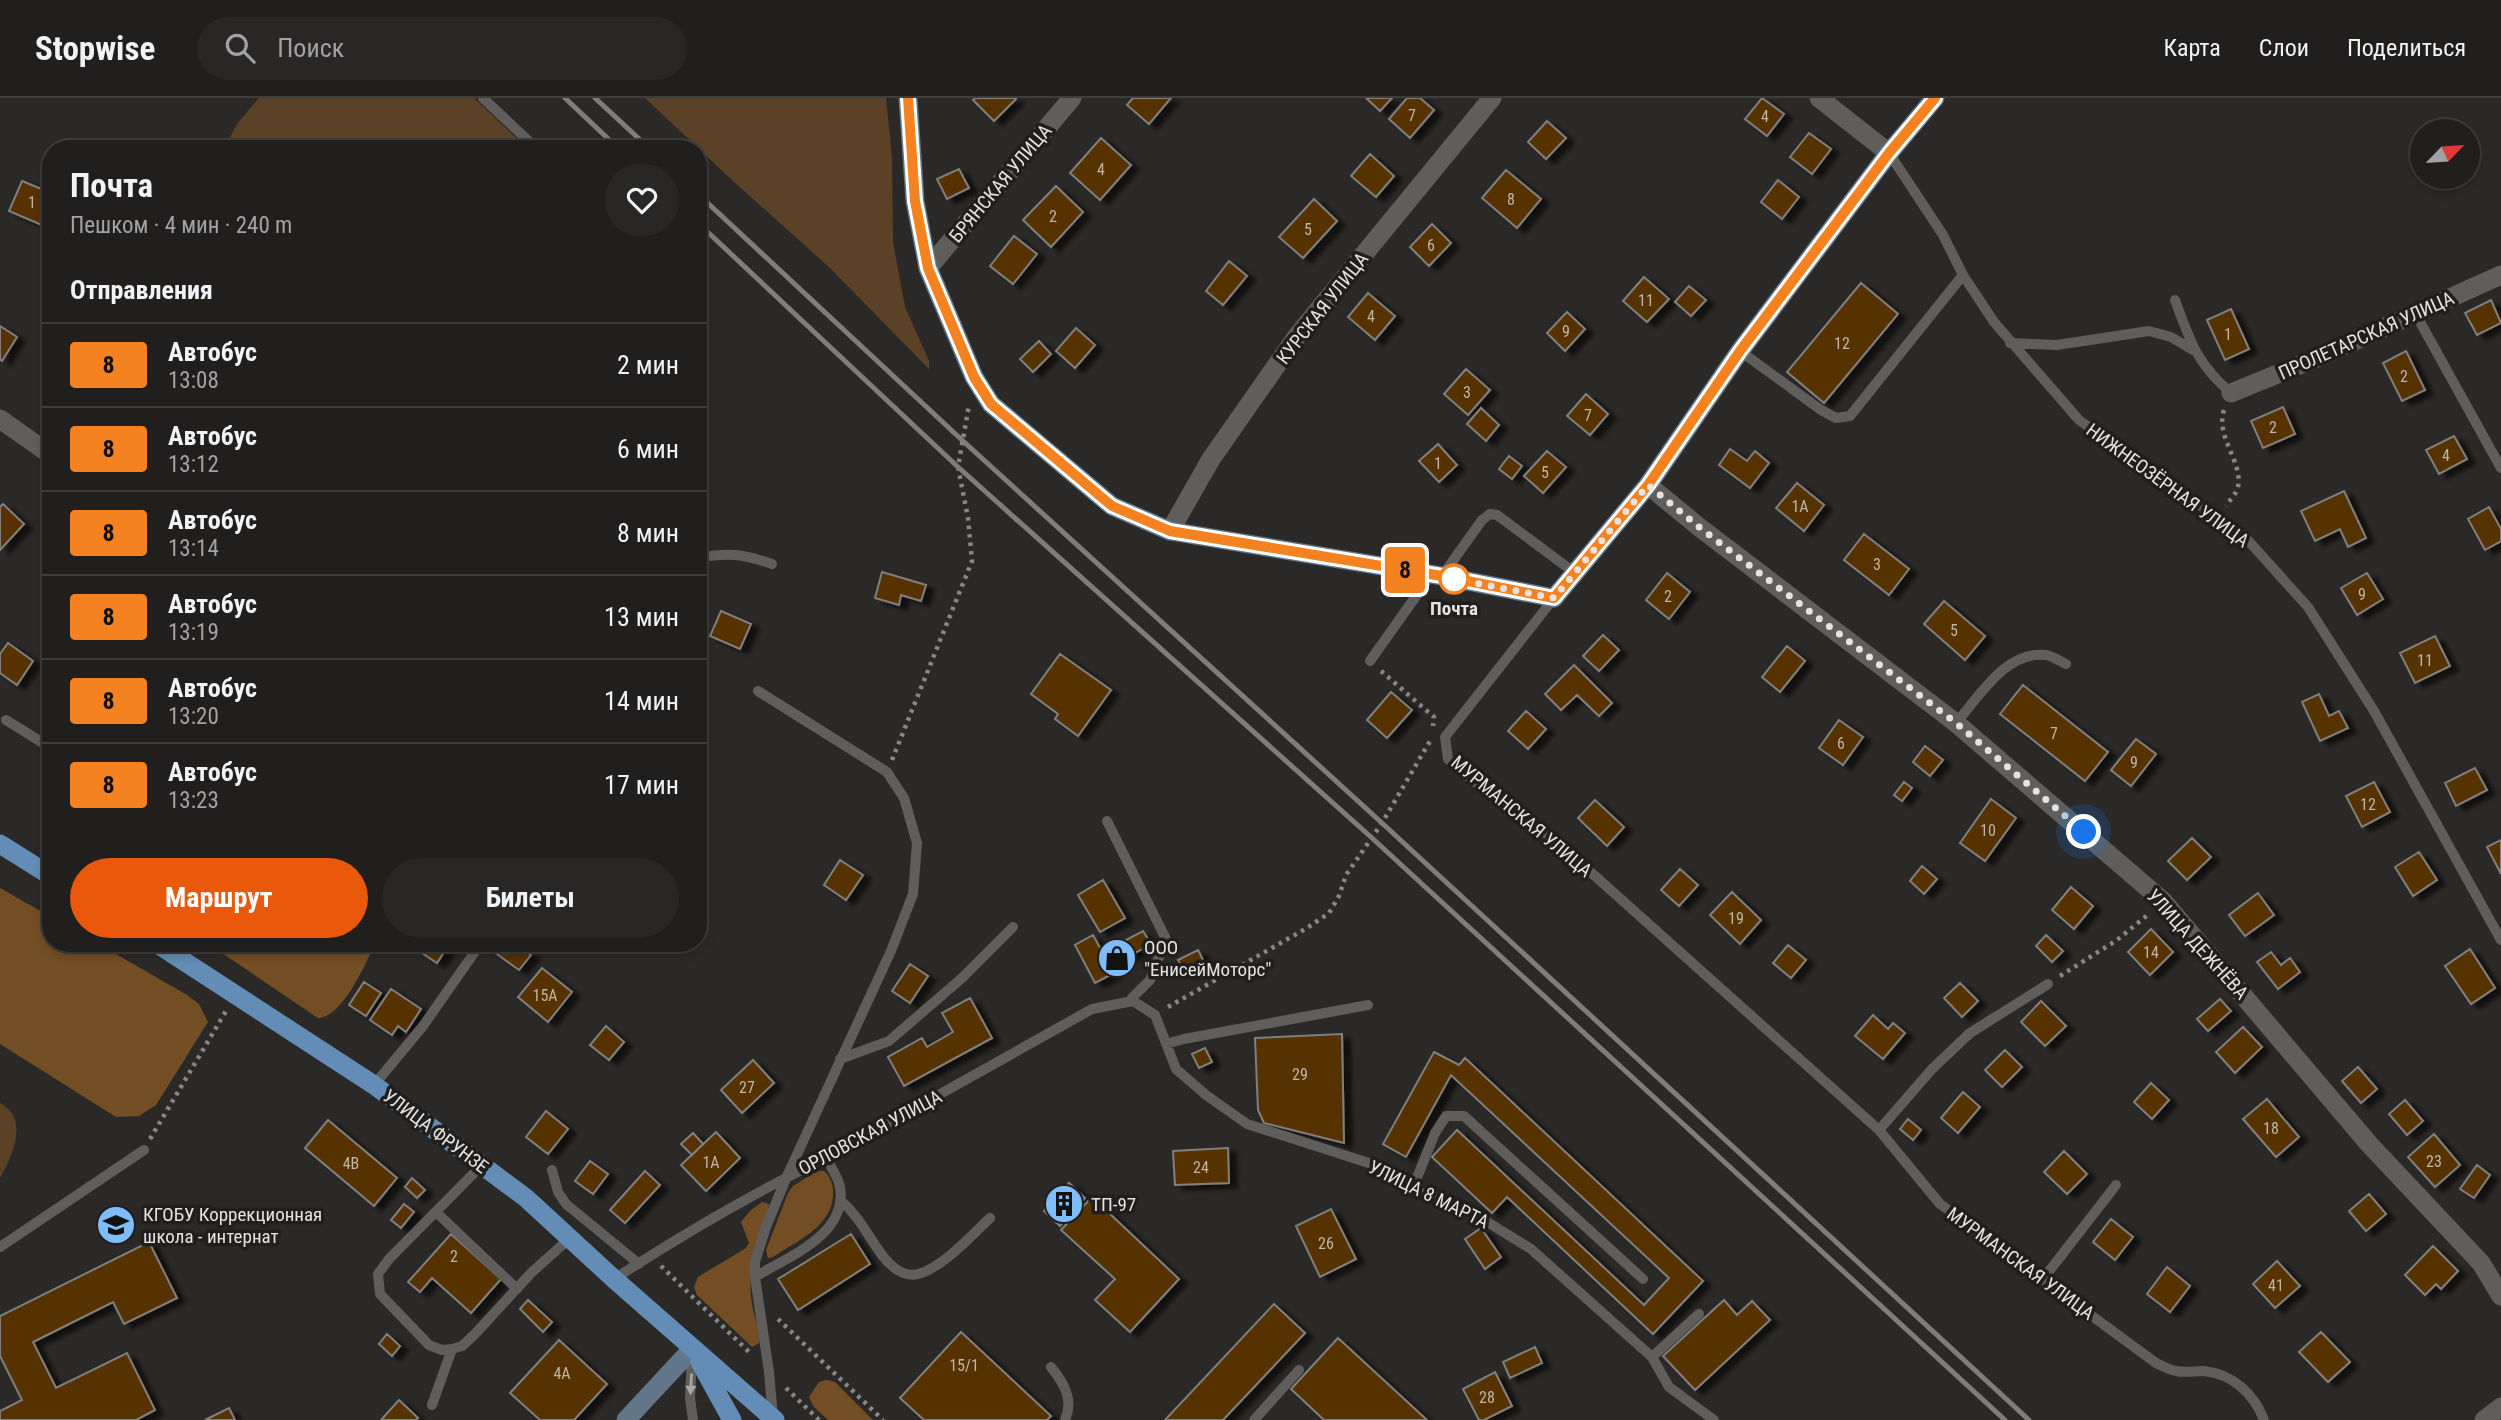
<!DOCTYPE html>
<html lang="ru">
<meta charset="utf-8">
<style>
:root{--surface:#201f1d;--page:#282726;--text:#f1f3f6;--muted:#a2a2a4;--line:#3d3d3b;--accent:#ea580c}
body{margin:0;font-family:"Roboto Condensed",sans-serif;background:var(--page);color:var(--text);height:100vh;display:flex;flex-direction:column;font-size:26px;white-space:nowrap}
*{box-sizing:border-box;margin:0}
p{font-size:23px;color:var(--muted)}
.icon{flex:none;width:38px;height:38px;fill:none;stroke:currentColor;stroke-width:2;stroke-linecap:round;stroke-linejoin:round}
.map{position:relative;flex:1;overflow:hidden}
.side{position:absolute;left:42px;top:42px;width:665px;height:812px;display:flex;flex-direction:column;background:var(--surface);border-radius:28px;box-shadow:0 4px 10px #0003,0 0 0 2px var(--line)}
.side>*{flex:none}
.badge{padding:0 14px;border-radius:5px;font-size:24px;line-height:46px}
.needle{width:46px;rotate:65deg}
.tools{position:absolute;left:2410px;top:21px;display:grid;gap:14px}
.tools a{display:grid;place-items:center;width:70px;height:70px;border-radius:50%;background:var(--surface);box-shadow:0 4px 10px #0003,0 0 0 2px var(--line);font-size:35px}
.you{position:absolute;width:35px;height:35px;margin:-18px;border:5px solid #fff;border-radius:50%;background:#1a73e8;box-shadow:0 0 0 10px #1a73e833}
.map>.badge{position:absolute;translate:-50% -50%;box-shadow:0 0 0 4px #fff}
h2{padding:0 28px;font-size:26px;line-height:63px}
.round{display:grid;place-items:center;flex:none;width:74px;height:74px;border-radius:37px;background:var(--page)}
.headline{display:flex;align-items:center;justify-content:space-between;height:119px;padding:0 28px}
h1{font-size:33px;font-weight:700;line-height:52px}
.action{display:flex;gap:14px;margin-top:auto;padding:14px 28px}
.action a{flex:1;height:80px;border-radius:42px;background:var(--accent);color:#fff;font-size:28px;font-weight:700;line-height:80px;text-align:center}
.action a+a{background:var(--page);color:var(--text)}
ul{padding:0;list-style:none}
li{display:flex;align-items:center;gap:21px;height:84px;padding:0 28px;border-top:2px solid var(--line)}
li div{flex:1}
li b{display:block;font-size:26px}
li em{font-style:normal}
li .badge{min-width:77px;font-weight:700;text-align:center}
header{display:flex;align-items:center;gap:42px;box-sizing:border-box;height:98px;padding:0 35px;background:var(--surface);border-bottom:2px solid var(--line)}
header strong{font-size:33px}
nav{display:flex;gap:38px;margin-inline-start:auto;font-size:24px}
.search{width:490px;height:63px;background:var(--page);display:flex;align-items:center;gap:18px;box-sizing:border-box;padding:0 24px;border-radius:38px;color:var(--muted);font-size:26px}
.map>svg:first-child{display:block}
</style>
<header>
<strong>Stopwise</strong>
<div class="search"><svg class="icon" aria-label="search" viewBox="0 0 24 24"><circle cx="10" cy="10" r="6"/><path d="M15 15l6 6"/></svg>Поиск</div>
<nav><a>Карта</a><a>Слои</a><a>Поделиться</a></nav>
</header>
<div class="map">
<svg width="2501" height="1322" viewBox="0 0 2501 1322">
<defs>
<filter id="shadow"><feDropShadow dx="8" dy="4.5" stdDeviation="2" flood-color="#0009"/></filter>
</defs>
<rect width="100%" height="100%" fill="#2b2927"/>
<path fill="#5b4227" d="M259,0H474L528,51H224L237,26Z
M645,0H886L892,60L893,144L905,209L929,263V271L830,170L733,83Z
M0,1005C30,1021 12,1058 0,1080Z"/>
<path fill="#734e24" d="M0,790L51,819V845H97L187,897L199,906L208,924L156,1007L139,1018L116,1019L0,946Z
M207,845H373L374,849C363,869 343,919 318,920Z
M817,1073H824C831,1079 834,1088 833,1098C831,1129 797,1143 773,1159L768,1160L766,1152L788,1095L793,1088Z
M762,1104L769,1106L768,1114C755,1145 747,1172 752,1206C754,1219 760,1231 759,1245L752,1249L697,1197L694,1189L698,1179L746,1150L749,1145L741,1124L750,1113Z
M826,1282L835,1284L873,1322H828L814,1309L809,1299L819,1284Z"/>
<path fill="#553203" stroke="#817f7d" stroke-width="2" filter="url(#shadow)" d="M975,0H1015L1016,1L994,23L973,2Z
M1133,0H1171L1149,26L1127,7Z
M1366,0H1392L1380,13Z
M1407,0H1420L1434,12L1410,40L1389,21Z
M1762,0L1784,16L1767,38L1745,21Z
M1547,23L1566,40L1546,61L1528,44Z
M1809,35L1831,51L1812,76L1790,59Z
M1101,40L1131,67L1100,102L1070,75Z
M1370,56L1394,78L1376,99L1351,78Z
M959,71L969,90L947,101L937,81Z
M1506,72L1541,101L1517,130L1482,100Z
M1778,82L1799,99L1782,121L1761,104Z
M22,83L51,95V131L9,113Z
M1056,88L1083,114L1051,149L1023,122Z
M1314,101L1337,123L1303,160L1279,139Z
M1432,126L1451,145L1429,168L1410,149Z
M1014,138L1037,156L1013,186L990,168Z
M1229,163L1247,178L1223,207L1206,193Z
M1644,179L1669,201L1647,224L1623,203Z
M1861,185L1898,216L1824,305L1787,274Z
M1689,188L1706,202L1691,218L1675,204Z
M1368,195L1395,218L1375,242L1348,219Z
M2491,202L2501,225L2477,237L2465,215Z
M2231,211L2249,251L2225,262L2207,222Z
M1567,214L1585,231L1565,253L1547,235Z
M0,228L17,239L2,263L0,261Z
M1076,230L1095,247L1075,270L1056,253Z
M1039,243L1051,256L1033,274L1020,261Z
M2406,253L2425,292L2402,303L2383,265Z
M1466,271L1490,292L1468,317L1444,296Z
M1586,296L1608,316L1590,337L1567,318Z
M2283,309L2295,336L2263,350L2251,323Z
M1481,310L1499,327L1486,343L1467,326Z
M2454,338L2467,361L2439,376L2426,352Z
M1438,346L1457,367L1439,384L1419,363Z
M1730,351L1747,363L1755,353L1769,365L1750,390L1719,367Z
M1547,353L1566,369L1543,395L1524,378Z
M1509,358L1522,368L1512,381L1499,371Z
M1797,385L1824,407L1804,433L1776,410Z
M2344,393L2366,440L2348,449L2340,431L2315,443L2301,413Z
M3,406L24,426L0,452V409Z
M2489,409L2501,431V443L2485,452L2468,421Z
M1864,436L1909,471L1889,497L1844,462Z
M882,474L926,487L921,503L901,497L899,507L875,500Z
M1667,475L1690,494L1669,521L1646,502Z
M2367,475L2383,501L2357,517L2341,490Z
M1944,503L1985,538L1965,562L1924,526Z
M721,513L751,526L740,551L710,538Z
M1603,537L1619,552L1599,573L1583,558Z
M2435,538L2450,568L2415,585L2400,555Z
M8,545L33,563L17,587L0,575V556Z
M1787,548L1805,563L1780,594L1762,579Z
M1060,556L1111,592L1078,638L1055,621L1058,616L1031,596Z
M1574,567L1612,605L1599,618L1577,597L1561,612L1545,596Z
M2023,587L2108,654L2085,683L2000,616Z
M1391,594L1412,612L1387,640L1367,622Z
M2319,596L2329,618L2339,613L2348,630L2320,643L2302,604Z
M1526,613L1546,631L1528,651L1508,633Z
M1839,622L1863,639L1843,667L1819,650Z
M2136,641L2156,656L2131,688L2111,672Z
M1925,648L1943,662L1930,678L1913,664Z
M2475,670L2487,692L2456,708L2445,685Z
M1904,684L1912,690L1902,703L1894,697Z
M2374,684L2390,714L2362,729L2346,698Z
M1991,701L2016,720L1985,763L1960,745Z
M1595,702L1624,729L1607,748L1578,720Z
M2192,740L2211,759L2187,782L2168,763Z
M2501,742V776L2487,749Z
M2419,754L2437,782L2413,798L2395,769Z
M840,762L863,777L846,802L824,787Z
M1922,768L1937,781L1924,796L1910,783Z
M1680,771L1698,787L1679,808L1661,792Z
M1103,782L1125,820L1100,834L1078,797Z
M2071,789L2093,808L2074,831L2052,812Z
M1732,794L1761,822L1740,846L1710,817Z
M2258,795L2274,817L2245,838L2229,817Z
M2151,831L2173,854L2150,877L2128,854Z
M1143,833L1151,846L1121,863L1113,849Z
M1093,837L1114,875L1095,885L1075,847Z
M2046,837L2063,853L2052,864L2036,848Z
M407,845H450L437,865Z
M494,845H516L531,857L519,872L490,851Z
M1788,847L1806,862L1791,880L1773,865Z
M2470,851L2495,890L2471,906L2445,868Z
M1198,852L1205,866L1186,876L1178,862Z
M2271,854L2281,867L2290,860L2300,874L2278,891L2257,864Z
M910,866L928,878L910,905L892,893Z
M542,870L572,894L548,924L518,899Z
M364,884L381,895L366,918L349,907Z
M1960,885L1978,903L1962,919L1944,900Z
M391,891L421,911L406,934L398,928L392,937L370,922Z
M970,900L992,940L904,988L888,959L922,940L927,949L953,934L942,915Z
M2220,901L2231,913L2208,933L2197,921Z
M2041,903L2066,928L2045,948L2021,924Z
M1873,917L1888,931L1893,925L1905,935L1883,961L1855,938Z
M606,928L624,944L609,962L590,947Z
M2243,929L2262,949L2235,975L2216,954Z
M1342,936L1344,1045L1264,1025L1258,1012L1255,940Z
M1205,950L1212,964L1199,970L1192,956Z
M2005,952L2022,969L2002,989L1985,972Z
M1434,954L1459,967L1465,960L1703,1183L1653,1236L1507,1099L1492,1115L1432,1059L1457,1032L1644,1207L1669,1180L1451,977L1406,1059L1383,1046Z
M753,962L774,985L742,1015L721,992Z
M2358,969L2377,991L2361,1005L2342,983Z
M2151,985L2169,1002L2152,1021L2134,1004Z
M1963,994L1980,1009L1958,1035L1941,1020Z
M2267,1001L2299,1039L2276,1059L2243,1021Z
M2405,1002L2423,1023L2407,1037L2389,1016Z
M546,1013L568,1031L548,1056L526,1039Z
M1908,1021L1921,1032L1913,1042L1900,1031Z
M328,1022L397,1080L374,1108L305,1050Z
M716,1034L740,1060L706,1093L681,1067Z
M693,1035L703,1046L692,1057L681,1046Z
M2434,1036L2460,1067L2435,1089L2408,1059Z
M1228,1050L1229,1085L1175,1087L1173,1053Z
M2064,1053L2087,1076L2067,1096L2044,1074Z
M590,1063L608,1076L593,1096L575,1083Z
M2477,1067L2490,1077L2474,1100L2460,1091Z
M645,1073L660,1087L625,1125L610,1112Z
M412,1080L425,1092L417,1100L405,1089Z
M1069,1085L1085,1100L1060,1128L1044,1113Z
M2369,1096L2386,1116L2366,1133L2349,1113Z
M1092,1099L1179,1181L1130,1234L1095,1202L1115,1181L1061,1132Z
M404,1106L414,1114L401,1130L391,1122Z
M1331,1111L1356,1161L1320,1179L1296,1128Z
M2111,1121L2133,1139L2115,1162L2093,1144Z
M1481,1130L1501,1159L1485,1171L1465,1141Z
M451,1136L501,1181L471,1215L432,1180L420,1194L408,1184Z
M851,1136L870,1166L798,1212L778,1181Z
M149,1144L177,1200L124,1226L113,1204L33,1244L56,1290L127,1255L155,1312L136,1322H0V1313L22,1302L0,1258V1218Z
M2433,1148L2458,1173L2441,1191L2436,1186L2425,1197L2405,1177Z
M2277,1163L2300,1188L2275,1210L2253,1186Z
M2167,1169L2190,1188L2170,1214L2147,1196Z
M528,1202L552,1224L543,1234L520,1211Z
M1724,1202L1737,1217L1752,1203L1770,1222L1695,1292L1663,1258Z
M1274,1206L1305,1235L1223,1322H1165Z
M961,1234L1051,1318L1047,1322H924L900,1300Z
M2321,1234L2350,1264L2328,1284L2299,1254Z
M387,1236L400,1248L392,1258L379,1246Z
M1338,1240L1427,1322H1324L1291,1291Z
M559,1242L607,1286L574,1322H540L510,1295Z
M1535,1249L1542,1265L1510,1280L1503,1264Z
M1495,1274L1512,1308L1484,1322H1479L1463,1291Z
M399,1302L418,1320L416,1322H381Z
M229,1310L235,1322H205Z"/>
<g fill="none" stroke-linecap="round" stroke-linejoin="round">
<path stroke="#888785" stroke-width="4.5" stroke-dasharray="3.5 5" stroke-linecap="butt" d="M2224,312C2215,339 2243,363 2238,389C2237,395 2229,403 2226,408
M1381,573L1434,619L1433,628
M892,662L972,463L968,420L958,369L969,307
M2060,878L2117,842L2150,815
M1168,909L1307,830L1329,815L1339,798L1346,777L1382,725L1430,643
M150,1041L226,913
M661,1168L750,1255
M778,1221L883,1322
M786,1290L819,1322"/>
<path stroke="#605e5c" stroke-width="10" d="M483,0L537,51
M1889,55L1943,137L1963,177L1994,224L2079,322L2244,438L2308,509L2374,613L2501,842
M2175,202C2190,243 2197,266 2231,295
M2415,215L2501,370
M2010,245L2057,247L2149,233L2171,239L2193,252
M1740,253L1821,312L1836,320L1850,318L1963,177
M698,460C728,454 743,456 772,466
M1442,478L1482,422L1490,416L1497,417L1575,475
M1554,500L1445,639L1448,661L1467,678L1557,744L1879,1032L1940,1106L2156,1265C2162,1268 2170,1272 2176,1273C2185,1275 2195,1273 2204,1273C2233,1276 2254,1296 2264,1322
M1370,563L1431,477
M758,593L887,674L904,700L917,745L913,796L891,853L787,1078L766,1129L755,1164V1179L769,1274L773,1320
M6,622L51,650
M1956,625C1979,599 2006,552 2046,557C2052,558 2060,563 2066,566
M1107,723L1166,841L1150,882L1132,900L1133,903
M1133,903L1155,917L1176,971L1206,997L1247,1026L1378,1068L1412,1092L1442,1101L1484,1122L1531,1151L1652,1259L1669,1289L1714,1322
M1166,946L1184,941L1368,907
M840,961L889,943L962,880L1013,829
M374,987L423,928L481,845
M1879,1032L1932,971L1970,935L2048,886
M482,1067L389,1161L378,1176L380,1196L429,1247L442,1252L452,1251L462,1248L475,1236L531,1175L570,1140
M552,1072L558,1094L566,1106L639,1166
M1412,1092L1435,1035L1446,1018H1464L1643,1181
M840,1102C860,1119 867,1137 882,1157C890,1168 904,1180 918,1176C942,1170 972,1137 990,1120
M436,1114L517,1191
M0,1149L144,1052
M755,1179C787,1159 848,1137 840,1089C838,1079 831,1069 826,1060
M614,1181C682,1137 753,1095 826,1060L1092,911L1133,903
M2043,1181L2116,1087
M692,1257L690,1300L693,1322
M1652,1259L1699,1216
M1051,1269C1064,1285 1074,1302 1065,1322
M432,1307L452,1251
M1254,1322L1299,1272"/>
<path stroke="#605e5c" stroke-width="19" d="M1819,0L1889,55
M928,170L1072,0
M2231,295L2314,261L2501,177
M0,321L51,357
M1648,387L1699,429L1956,625L2163,803L2369,1046L2481,1165L2501,1198
M1170,433L1211,361L1297,238L1492,0
M2484,1322L2501,1309"/>
<path stroke="#627689" stroke-width="19" d="M908,0L915,103L928,170L974,279L991,306L1112,408L1170,433L1442,478L1554,500L1648,387L1740,253L1889,55L1935,0
M626,1322L692,1251"/>
<path stroke="#638db6" stroke-width="19" d="M0,746L51,778
M156,845L374,987L526,1100L614,1181L775,1322
M700,1264L732,1322"/>
<path stroke="#7f7d7b" stroke-width="5" d="M565,0L619,51
M595,0L650,51
M698,96L963,343L1382,725L2029,1322
M698,125L958,369L1372,740L2005,1322"/>
</g>
<defs><path id="oneway-solid" d="M-6-.8H1V-3.2L6.5 0L1 3.2V.8H-6Z" transform="scale(1.75)"/></defs>
<use fill="#a9a7a5" href="#oneway-solid" transform="translate(691 1286) rotate(93)"/>
<g fill="none" stroke-linecap="round" stroke-linejoin="round">
<defs>
<path id="line" d="M908,0L915,103L928,170L974,279L991,306L1112,408L1170,433L1442,478L1554,500L1648,387L1740,253L1889,55L1935,0"/>
</defs>
<use href="#line" stroke="#fff" stroke-width="16"/>
<use href="#line" stroke="#f58220" stroke-width="10"/>
<path stroke="#e4e3e1" stroke-width="7" stroke-dasharray="0 12.6" d="M1454,481L1554,500L1648,387L1699,429L1956,625L2084,734"/>
</g>
<defs>
<symbol id="shop-disc" viewBox="-11 -11 22 22"><circle r="9.5" fill="#7fbdfa" stroke="#211f1e"/><path d="M-5-2.5h2.3a2.7 3.5 0 0 1 5.4 0H5L5.5 6h-11ZM-1.5-2.5h3a1.5 2.3 0 0 0-3 0Z" fill="#111"/></symbol>
<symbol id="building-disc" viewBox="-11 -11 22 22"><circle r="9.5" fill="#7fbdfa" stroke="#211f1e"/><path d="M-4-6H4V6H1V3H-1V6H-4ZM-2.5-4.3h1.7v1.8h-1.7ZM.8-4.3h1.7v1.8H.8ZM-2.5-1h1.7V.8h-1.7ZM.8-1h1.7V.8H.8Z" fill="#111"/></symbol>
<symbol id="school-disc" viewBox="-11 -11 22 22"><circle r="9.5" fill="#7fbdfa" stroke="#211f1e"/><path d="M0-5L7-2L0 1L-7-2ZM-4 1L0 2.5L4 1V4Q0 6-4 4Z" fill="#111"/></symbol>
</defs>
<g fill-rule="evenodd">
<use href="#shop-disc" x="1095" y="838" width="44" height="44"/>
<use href="#building-disc" x="1042" y="1084" width="44" height="44"/>
<use href="#school-disc" x="94" y="1105" width="44" height="44"/>
</g>
<circle fill="#fff" stroke="#f58220" stroke-width="3.5" cx="1454" cy="481" r="14"/>
<g text-anchor="middle" stroke-width="7" stroke-linejoin="round" paint-order="stroke">
<g font-size="16" fill="#c0b7aa">
<text x="1412" y="23">7</text>
<text x="1765" y="24">4</text>
<text x="1101" y="77">4</text>
<text x="1511" y="107">8</text>
<text x="32" y="110">1</text>
<text x="1053" y="124">2</text>
<text x="1308" y="137">5</text>
<text x="1431" y="153">6</text>
<text x="1646" y="208">11</text>
<text x="1371" y="224">4</text>
<text x="1566" y="239">9</text>
<text x="2228" y="242">1</text>
<text x="1842" y="251">12</text>
<text x="2404" y="284">2</text>
<text x="1467" y="300">3</text>
<text x="1588" y="323">7</text>
<text x="2273" y="335">2</text>
<text x="2446" y="363">4</text>
<text x="1438" y="371">1</text>
<text x="1545" y="380">5</text>
<text x="1800" y="414">1А</text>
<text x="1877" y="472">3</text>
<text x="2362" y="502">9</text>
<text x="1668" y="504">2</text>
<text x="1954" y="538">5</text>
<text x="2425" y="568">11</text>
<text x="2054" y="641">7</text>
<text x="1841" y="651">6</text>
<text x="2134" y="670">9</text>
<text x="2368" y="712">12</text>
<text x="1988" y="738">10</text>
<text x="1736" y="826">19</text>
<text x="2151" y="860">14</text>
<text x="545" y="903">15А</text>
<text x="1300" y="982">29</text>
<text x="747" y="995">27</text>
<text x="2271" y="1036">18</text>
<text x="2434" y="1069">23</text>
<text x="711" y="1070">1А</text>
<text x="351" y="1071">4В</text>
<text x="1201" y="1075">24</text>
<text x="1326" y="1151">26</text>
<text x="454" y="1164">2</text>
<text x="2276" y="1193">41</text>
<text x="964" y="1273">15/1</text>
<text x="562" y="1281">4А</text>
<text x="1487" y="1305">28</text>
</g>
<g font-size="19" fill="#e4e3e1" stroke="#211f1e">
<text transform="translate(1000 85) rotate(-50)" y="7">БРЯНСКАЯ УЛИЦА</text>
<text transform="translate(1322 210) rotate(-52)" y="7">КУРСКАЯ УЛИЦА</text>
<text transform="translate(2366 237) rotate(-24)" y="7">ПРОЛЕТАРСКАЯ УЛИЦА</text>
<text transform="translate(2168 387) rotate(36)" y="7">НИЖНЕОЗЁРНАЯ УЛИЦА</text>
<text transform="translate(1522 718) rotate(40)" y="7">МУРМАНСКАЯ УЛИЦА</text>
<text transform="translate(2198 846) rotate(48)" y="7">УЛИЦА ДЕЖНЁВА</text>
<text transform="translate(436 1033) rotate(37)" y="7">УЛИЦА ФРУНЗЕ</text>
<text transform="translate(870 1034) rotate(-28)" y="7">ОРЛОВСКАЯ УЛИЦА</text>
<text transform="translate(1429 1096) rotate(26)" y="7">УЛИЦА 8 МАРТА</text>
<text transform="translate(2021 1165) rotate(36)" y="7">МУРМАНСКАЯ УЛИЦА</text>
</g>
<g font-size="19" font-weight="bold" fill="#e4e3e1" stroke="#211f1e">
<text x="1454" y="517">Почта</text>
</g>
<g font-size="19" fill="#e4e3e1" stroke="#211f1e" text-anchor="start">
<text x="1144" y="856">ООО<tspan x="1144" dy="22">"ЕнисейМоторс"</tspan></text>
<text x="1091" y="1113">ТП-97</text>
<text x="143" y="1123">КГОБУ Коррекционная<tspan x="143" dy="22">школа - интернат</tspan></text>
</g>
</g>
</svg>
<div class="tools">
<a><svg class="needle" viewBox="-14 -14 28 28"><path d="M0-13l5 13h-10z" fill="#e53935"/><path d="M0 13l5-13h-10z" fill="#a2a2a4"/></svg></a>
</div>
<div class="you" style="left:2084px;top:734px"></div>
<b class="badge" style="left:1405px;top:472px;background:#f58220;color:#111">8</b>
<section class="side">
<div class="headline"><div><h1>Почта</h1><p>Пешком · 4 мин · 240 m</p></div><a class="round"><svg class="icon" aria-label="heart" viewBox="0 0 24 24"><path d="M12 20l-8-8c-3-5 5-10 8-4 3-6 11-1 8 4z"/></svg></a></div>
<h2>Отправления</h2>
<ul>
<li><span class="badge" style="background:#f58220;color:#111">8</span><div><b>Автобус</b><p>13:08</p></div><em>2 мин</em></li>
<li><span class="badge" style="background:#f58220;color:#111">8</span><div><b>Автобус</b><p>13:12</p></div><em>6 мин</em></li>
<li><span class="badge" style="background:#f58220;color:#111">8</span><div><b>Автобус</b><p>13:14</p></div><em>8 мин</em></li>
<li><span class="badge" style="background:#f58220;color:#111">8</span><div><b>Автобус</b><p>13:19</p></div><em>13 мин</em></li>
<li><span class="badge" style="background:#f58220;color:#111">8</span><div><b>Автобус</b><p>13:20</p></div><em>14 мин</em></li>
<li><span class="badge" style="background:#f58220;color:#111">8</span><div><b>Автобус</b><p>13:23</p></div><em>17 мин</em></li>
</ul>
<div class="action"><a>Маршрут</a><a>Билеты</a></div>
</section>
</div>
